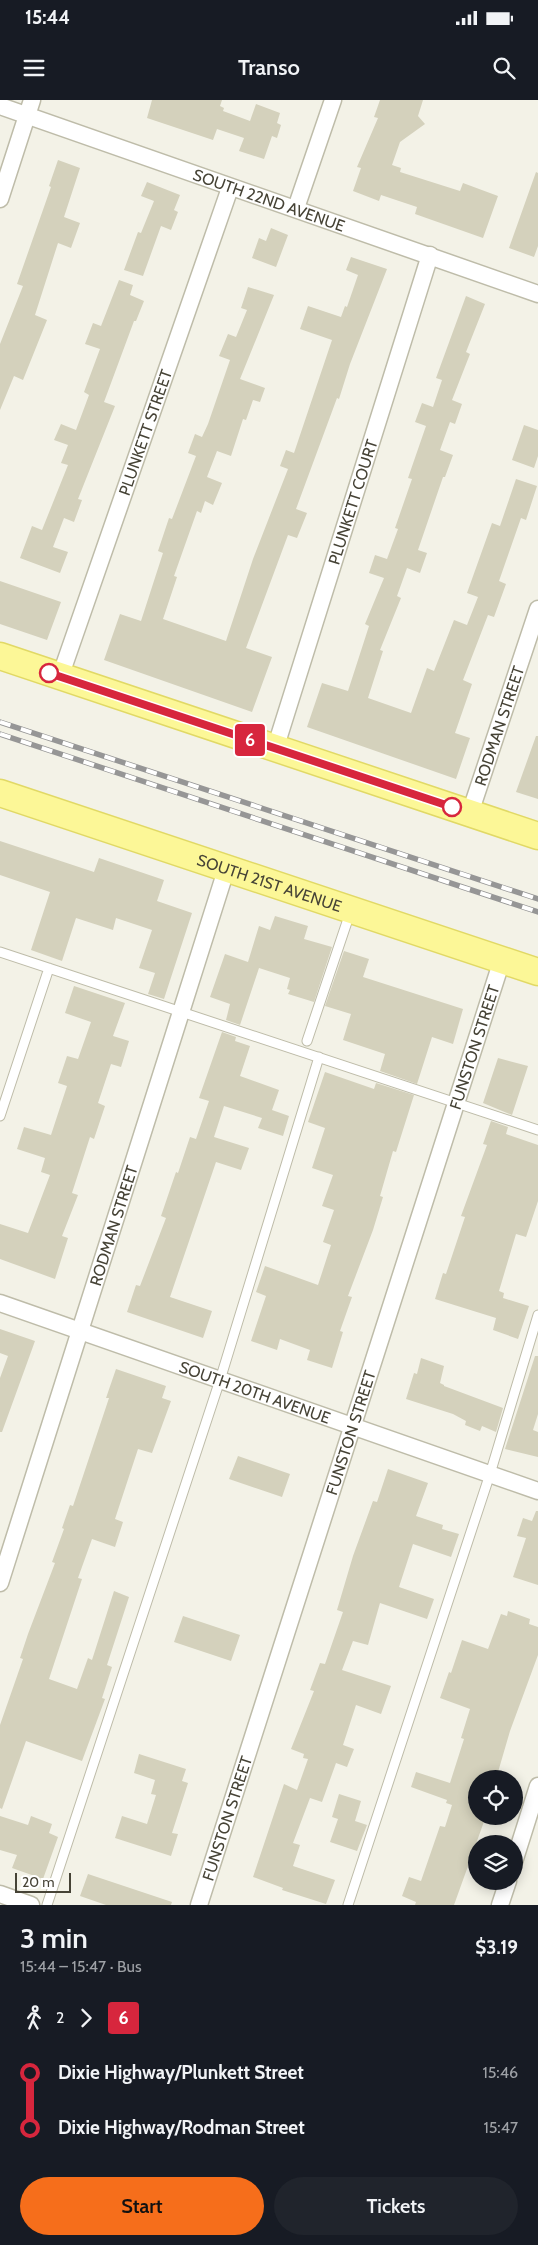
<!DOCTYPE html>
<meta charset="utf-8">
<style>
:root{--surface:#171b24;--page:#20242c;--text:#f1f3f6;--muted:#9ea1a6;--accent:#f66e1b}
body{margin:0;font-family:Cabin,sans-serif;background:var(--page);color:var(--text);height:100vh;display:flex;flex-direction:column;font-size:19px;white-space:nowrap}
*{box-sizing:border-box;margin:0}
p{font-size:16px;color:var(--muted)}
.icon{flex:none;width:28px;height:28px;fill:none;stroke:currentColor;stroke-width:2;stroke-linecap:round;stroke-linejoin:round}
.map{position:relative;height:1805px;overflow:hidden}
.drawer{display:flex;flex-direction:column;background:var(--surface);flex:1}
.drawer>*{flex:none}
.badge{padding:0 10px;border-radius:4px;font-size:18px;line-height:32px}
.buttons{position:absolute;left:468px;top:1670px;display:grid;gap:10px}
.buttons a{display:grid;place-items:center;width:55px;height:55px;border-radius:50%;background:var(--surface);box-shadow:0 2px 12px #0003;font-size:25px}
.scale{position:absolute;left:15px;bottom:12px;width:56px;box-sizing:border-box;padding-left:5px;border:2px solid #464336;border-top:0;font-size:14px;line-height:18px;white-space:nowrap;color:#464336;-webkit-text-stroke:4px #fff;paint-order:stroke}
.map>.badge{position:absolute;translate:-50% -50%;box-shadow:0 0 0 2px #fff}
.legs{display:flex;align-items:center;gap:8px;height:55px;padding:0 20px;font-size:16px}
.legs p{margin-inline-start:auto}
.head{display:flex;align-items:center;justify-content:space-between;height:85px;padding:0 20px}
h1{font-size:28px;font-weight:600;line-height:38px}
.action{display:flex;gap:10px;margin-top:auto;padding:10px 20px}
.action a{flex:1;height:58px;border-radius:30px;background:var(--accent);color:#111;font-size:20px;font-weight:600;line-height:58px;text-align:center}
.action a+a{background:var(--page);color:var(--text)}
ul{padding:0 20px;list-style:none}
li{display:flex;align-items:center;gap:18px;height:55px;font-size:19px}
li i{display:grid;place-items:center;width:8px;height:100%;margin:0 6px;background:currentColor}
li i::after{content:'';width:12px;height:12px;margin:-6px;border:4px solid;border-radius:50%;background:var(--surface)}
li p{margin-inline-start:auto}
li:first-child i{background:linear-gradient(#0000 50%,currentColor 0)}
li:last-child i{background:linear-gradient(currentColor 50%,#0000 0)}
.status{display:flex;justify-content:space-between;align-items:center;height:35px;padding:0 25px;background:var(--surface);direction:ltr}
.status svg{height:14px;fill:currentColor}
header{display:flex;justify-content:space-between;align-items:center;height:65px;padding:0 20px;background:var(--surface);font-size:22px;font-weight:600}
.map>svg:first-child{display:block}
</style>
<div class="status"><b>15:44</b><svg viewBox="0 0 49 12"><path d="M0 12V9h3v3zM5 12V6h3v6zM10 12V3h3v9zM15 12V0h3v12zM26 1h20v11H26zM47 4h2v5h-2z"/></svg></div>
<header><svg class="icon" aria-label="menu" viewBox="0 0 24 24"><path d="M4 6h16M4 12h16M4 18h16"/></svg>Transo<svg class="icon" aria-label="search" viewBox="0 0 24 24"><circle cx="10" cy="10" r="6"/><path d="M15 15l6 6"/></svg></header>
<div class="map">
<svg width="538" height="1805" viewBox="0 0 538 1805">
<rect width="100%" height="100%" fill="#f3f2e7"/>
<path fill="#d4d1bc" d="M152,0H222L220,6L224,8L223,11L250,21L256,4L280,13L277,23L281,25L277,38L272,36L264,59L239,51L244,38L217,29L213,40L147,18Z
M380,0H423L418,16L425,24L400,42L392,65L401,68L400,72L460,91L463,83L498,96L483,138L415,114L417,107L381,95L379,101L353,91L361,68L357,67L378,18L374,17Z
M58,60L80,68L64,117L80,123L71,148L58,143L35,215L47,220L23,280L14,276L0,310V244L23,186L17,184L51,87L49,86Z
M536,72L538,73V146L534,157L509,148Z
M147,82L180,95L174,110L178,112L171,130L161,126L143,176L124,170L138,132L141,133L154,101L141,96Z
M271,128L288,135L276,167L252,158L259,138L266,141Z
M351,157L387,169L350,264L339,299L337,298L296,409L307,413L297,438L288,435L246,548L272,557L252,612L104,560L120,514L141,521L163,453L158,451L169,418L172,419L196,356L188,353L195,334L202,337L208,324L230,260L219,256L228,234L236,237L247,210L241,208L248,187L274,195L240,279L265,288L260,302L253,300L246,320L243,319L231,356L217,351L207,377L222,383L213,405L205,401L201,413L197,411L174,476L177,477L163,519L226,541L253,459L288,369L280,366L286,350L294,353L332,240L300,229L308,206L341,217L345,206L347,207L358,175L346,170Z
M119,180L133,185L130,195L144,201L136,221H134L104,302L115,306L78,399L82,400L74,422L64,418L53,447L68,452L60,473L20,458L32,426L42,430L68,365L61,363L68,345L54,340L61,324L76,330L89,295L84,292L100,249L85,244L93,223L101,226Z
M466,196L485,204L466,252L470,254L452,300L462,304L455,324L450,322L440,350L453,355L445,377H443L418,450L427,453L420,473L407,468L397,496L401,498L380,550L383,551L368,598L411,613L427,568L434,571L454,520L467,525L478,497L467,493L492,423L500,426L516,379L537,386L526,420L521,418L499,481L506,484L494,517L488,515L463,580L472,584L455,633L470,638L456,679L307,627L322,583L348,591L369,526L365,524L384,478L369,473L375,455L387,459L398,429L395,428L412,379L408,378L426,326L415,322L422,303L433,307L442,280L436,278Z
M524,325L538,330V356L534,368L512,360Z
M0,481L61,502L47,540L0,524Z
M536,636H538V699L516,692Z
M0,741L94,772L99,758L164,780L157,801L192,813L164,899L148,894L155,873L139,868L152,830L116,818L113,830L76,818L62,861L31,850L50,792L0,775Z
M275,816L308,826L304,839L332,847L314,902L288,894L290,890L287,889L290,878L259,868L240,925L226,920L230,904L210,897L225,854L248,862L259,826L270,830Z
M344,851L369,859L363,877L463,909L453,944L432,937L417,984L380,971L385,954L343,940L351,914L325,906Z
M74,886L125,903L113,936L129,941L121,967L111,964L98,1003L105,1006L94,1039L90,1037L72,1093L78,1095L62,1136L68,1138L55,1179L0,1159V1124L28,1133L50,1075L41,1072L45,1058L17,1049L24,1027L51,1035L67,986L58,983L67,956L78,959L91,922L65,913Z
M222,932L236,937L235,941L250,946L240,976L279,990L272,1010L289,1016L283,1036L258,1028L262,1018L224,1006L214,1037L249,1048L241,1070L216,1062L170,1197L212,1211L203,1238L127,1212L136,1185L140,1186L166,1118L161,1116L176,1072L178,1073L190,1037L196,1039L209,1001L199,998Z
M498,958L528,966L512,1015L483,1003Z
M325,972L374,989L376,983L414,995L396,1052L393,1051L380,1096L383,1097L373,1130L348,1196L352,1197L340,1231L343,1232L332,1268L307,1260L310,1250L280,1239L277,1250L251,1241L266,1196L256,1192L265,1166L318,1185L331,1145L323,1142L334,1110L322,1106L333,1075L312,1068L325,1028L308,1022Z
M491,1021L508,1027L506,1034L538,1045V1101L526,1137L516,1134L499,1191L504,1193L503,1198L529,1206L518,1239L493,1230L496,1218L435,1199L443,1173L446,1174L465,1117L461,1116L487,1045L483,1044Z
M0,1229L35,1241L2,1332H0V1278L8,1256L0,1253Z
M535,1256H538V1314L533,1330L538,1332V1357L505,1349Z
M421,1258L444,1266L440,1283L444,1285V1286L503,1308L496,1332L482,1326L480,1331L465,1325L466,1321L453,1314L406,1299L414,1273L417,1274Z
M116,1269L166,1286L162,1298L171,1301L152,1353L138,1349L115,1419L123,1422L115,1447L92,1439L78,1478L82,1479L49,1579L77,1589L88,1558L92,1560L114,1491L129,1497L107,1565L112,1567L102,1598L105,1599L82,1661L26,1641L2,1709L0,1708V1625L23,1559L20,1558L28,1534L55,1463L52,1462L64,1429L62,1428L70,1405L73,1406L109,1298H106Z
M238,1356L290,1374L282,1397L229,1379Z
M388,1369L428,1383L416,1416L443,1425L442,1429L459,1434L451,1457L413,1444L399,1487L434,1499L427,1519L380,1503L368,1545L353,1541L342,1570L391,1586L381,1614L356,1605L343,1645L354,1649L347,1667L336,1663L322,1702L310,1698L293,1743L300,1745L293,1766L335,1780L326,1804L282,1790L283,1788L253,1777L284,1684L297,1690L308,1659L303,1658L304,1654L291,1649L314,1591L310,1590L320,1563L325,1564L343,1512L337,1510L353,1456L373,1401L377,1402Z
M536,1411H538V1485L513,1477L526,1438L517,1436L523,1418L532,1421Z
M508,1511L530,1519L529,1524L538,1527V1555L510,1631L496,1679H476V1716H486L454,1805H415L416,1802L402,1796L409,1777L421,1781L440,1726L445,1727L452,1705L446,1703L447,1700L411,1687L416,1672L450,1683L464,1639L461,1638L470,1609L440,1598L449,1572L451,1573L462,1540L488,1549L501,1514L507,1516Z
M183,1516L240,1535L231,1561L174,1542Z
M139,1654L186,1669L182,1681L188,1683L172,1733L178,1734L171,1756L115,1738L122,1716L147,1724L156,1695L151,1694L155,1680L134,1673Z
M339,1694L361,1701L355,1721L367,1725L357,1751L330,1742L338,1719L332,1717Z
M0,1716L28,1725L31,1716L52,1724L49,1733L58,1737L43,1779L12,1768L17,1755L0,1750Z
M88,1774L172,1802L171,1805H106L80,1796Z"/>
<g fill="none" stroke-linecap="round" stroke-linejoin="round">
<defs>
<path id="lane" d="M0,852L538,1030
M307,941L350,813
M0,1016L49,868
M47,1805L220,1280L319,957
M348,1805L490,1374L538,1215"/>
<g id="street">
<path id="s1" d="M0,6L538,194"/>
<path d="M0,99L32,0"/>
<path d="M296,108L333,0"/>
<path id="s2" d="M60,577L230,88"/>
<path id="s3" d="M275,649L430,155"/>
<path id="s4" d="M470,713L538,509"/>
<path id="s5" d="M0,1203L538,1391"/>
<path id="s6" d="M0,1483L227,767"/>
<path d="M514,1762L538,1686"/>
<path d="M0,1794L31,1805"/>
<path id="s7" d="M199,1805L502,860"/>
<path d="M500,1805L508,1781"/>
</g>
<g id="primary">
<path d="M0,556L538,736"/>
<path id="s8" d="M0,693L538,872"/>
</g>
</defs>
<use href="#lane" stroke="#bebca9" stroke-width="11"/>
<use href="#street" stroke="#bebca9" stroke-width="19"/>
<use href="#primary" stroke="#e1d966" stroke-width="29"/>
<use href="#lane" stroke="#fff" stroke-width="9"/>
<use href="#street" stroke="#fff" stroke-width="16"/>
<use href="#primary" stroke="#fcf797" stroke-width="26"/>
<defs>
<path id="rail" d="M0,622L538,799
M0,634L538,812"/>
</defs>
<use href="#rail" stroke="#969696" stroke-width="5.5"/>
<use href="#rail" stroke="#fff" stroke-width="4" stroke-dasharray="11" stroke-linecap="butt"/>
</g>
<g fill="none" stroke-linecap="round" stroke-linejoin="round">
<defs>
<path id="line-1" d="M49,573L452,707"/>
</defs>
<use href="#line-1" stroke="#fff" stroke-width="11"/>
<use href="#line-1" stroke="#d7263d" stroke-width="8"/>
</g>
<g fill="#fff" stroke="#d7263d" stroke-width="2.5">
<circle cx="49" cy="573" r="9"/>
<circle cx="452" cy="707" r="9"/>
</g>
<g text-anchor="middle" stroke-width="4" stroke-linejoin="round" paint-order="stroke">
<g font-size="16" fill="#464336" stroke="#fff">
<text dy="6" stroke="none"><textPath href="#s1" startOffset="285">SOUTH 22ND AVENUE</textPath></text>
<text dy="6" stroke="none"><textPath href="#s2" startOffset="259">PLUNKETT STREET</textPath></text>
<text dy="6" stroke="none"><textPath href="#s3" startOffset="259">PLUNKETT COURT</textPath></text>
<text dy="6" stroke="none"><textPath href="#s4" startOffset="92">RODMAN STREET</textPath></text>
<text dy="6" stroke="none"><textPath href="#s8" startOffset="284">SOUTH 21ST AVENUE</textPath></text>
<text dy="6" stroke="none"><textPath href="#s7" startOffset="901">FUNSTON STREET</textPath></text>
<text dy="6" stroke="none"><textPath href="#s6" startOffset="375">RODMAN STREET</textPath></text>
<text dy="6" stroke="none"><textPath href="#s5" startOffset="270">SOUTH 20TH AVENUE</textPath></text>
<text dy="6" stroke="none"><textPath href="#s7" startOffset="496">FUNSTON STREET</textPath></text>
<text dy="6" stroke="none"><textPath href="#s7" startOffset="91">FUNSTON STREET</textPath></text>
</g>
</g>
</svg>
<div class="buttons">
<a><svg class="icon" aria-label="locate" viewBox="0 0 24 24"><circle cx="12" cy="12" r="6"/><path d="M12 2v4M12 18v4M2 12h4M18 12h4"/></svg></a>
<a><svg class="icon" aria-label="layers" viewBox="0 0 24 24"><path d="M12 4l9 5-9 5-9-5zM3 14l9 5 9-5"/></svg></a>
</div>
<div class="scale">20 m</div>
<b class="badge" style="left:250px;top:640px;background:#d7263d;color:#fff">6</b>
</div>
<section class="drawer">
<div class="head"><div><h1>3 min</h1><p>15:44 – 15:47 · Bus</p></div><b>$3.19</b></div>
<div class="legs"><svg class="icon" aria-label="walk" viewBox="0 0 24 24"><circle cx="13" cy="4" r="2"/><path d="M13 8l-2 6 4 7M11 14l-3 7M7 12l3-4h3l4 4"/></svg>2<svg class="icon" aria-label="forward" viewBox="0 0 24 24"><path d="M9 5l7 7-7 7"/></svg><b class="badge" style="background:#d7263d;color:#fff">6</b></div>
<ul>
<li><i style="color:#d7263d"></i><b>Dixie Highway/Plunkett Street</b><p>15:46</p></li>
<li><i style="color:#d7263d"></i><b>Dixie Highway/Rodman Street</b><p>15:47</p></li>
</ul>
<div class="action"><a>Start</a><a>Tickets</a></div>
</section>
